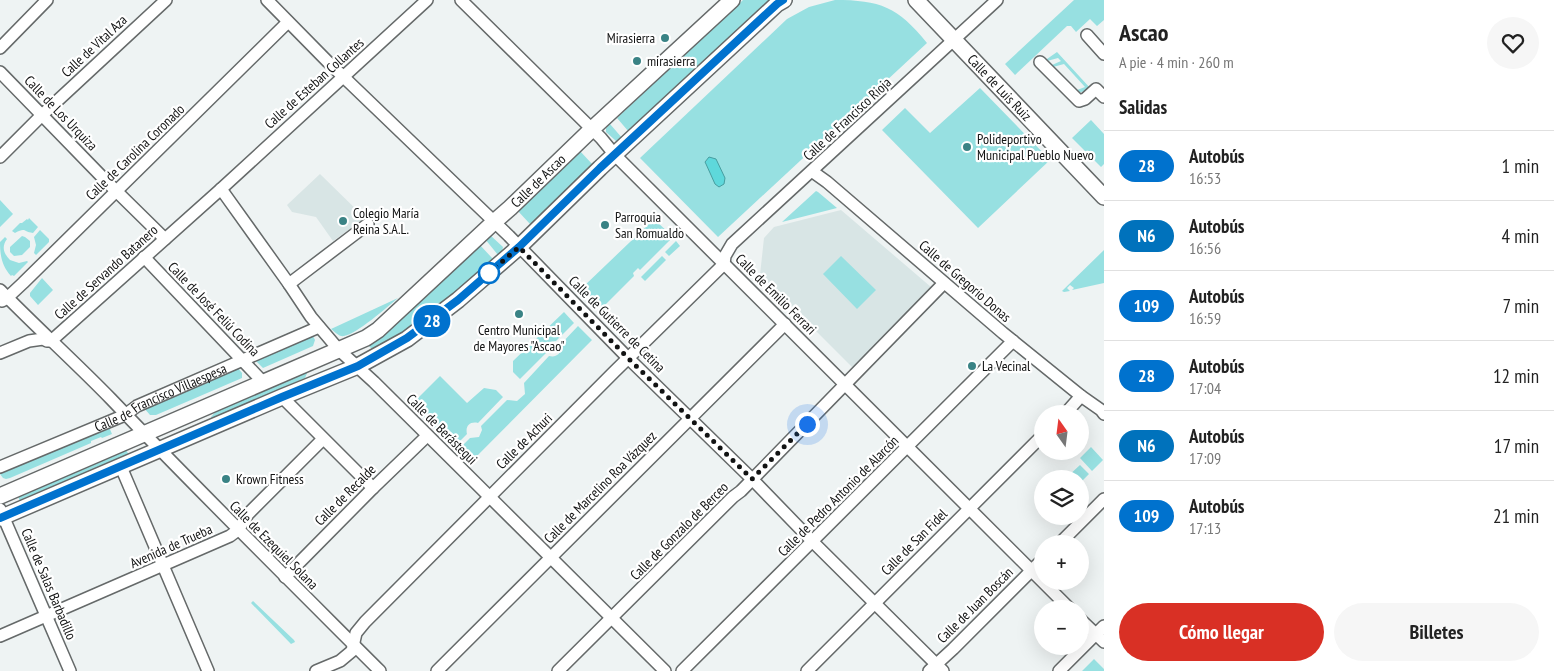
<!DOCTYPE html>
<html lang="es">
<meta charset="utf-8">
<style>
:root{--surface:#fff;--page:#f6f6f6;--text:#222;--muted:#767676;--line:#e0e0e0;--accent:#d93025}
body{margin:0;font-family:"PT Sans Narrow",sans-serif;background:var(--page);color:var(--text);height:100vh;display:flex;flex-direction:column;font-size:19px;white-space:nowrap}
*{box-sizing:border-box;margin:0}
p{font-size:16px;color:var(--muted)}
.icon{flex:none;width:28px;height:28px;fill:none;stroke:currentColor;stroke-width:2;stroke-linecap:round;stroke-linejoin:round}
.map{position:relative;flex:1;overflow:hidden}
.sheet{display:flex;flex-direction:column;background:var(--surface);width:450px}
.sheet>*{flex:none}
.badge{padding:0 10px;border-radius:16px;font-size:18px;line-height:32px}
.needle{width:32px;rotate:346deg}
.buttons{position:absolute;left:1034px;top:405px;display:grid;gap:10px}
.buttons a{display:grid;place-items:center;width:55px;height:55px;border-radius:50%;background:var(--surface);box-shadow:0 5px 20px #0002;font-size:25px}
.you{position:absolute;width:25px;height:25px;margin:-12px;border:4px solid #fff;border-radius:50%;background:#1a73e8;box-shadow:0 0 0 8px #1a73e833}
.map>.badge{position:absolute;translate:-50% -50%;box-shadow:0 0 0 2px #fff}
h2{padding:0 15px;font-size:19px;line-height:45px}
.round{display:grid;place-items:center;flex:none;width:52px;height:52px;border-radius:26px;background:var(--page)}
.overview{display:flex;align-items:center;justify-content:space-between;height:85px;padding:0 15px}
h1{font-size:24px;font-weight:700;line-height:38px}
.action{display:flex;gap:10px;margin-top:auto;padding:10px 15px}
.action a{flex:1;height:58px;border-radius:30px;background:var(--accent);color:#fff;font-size:20px;font-weight:700;line-height:58px;text-align:center}
.action a+a{background:var(--page);color:var(--text)}
ul{padding:0;list-style:none}
li{display:flex;align-items:center;gap:15px;height:70px;padding:0 15px;border-top:1px solid var(--line)}
li div{flex:1}
li b{display:block;font-size:19px}
li em{font-style:normal}
li .badge{min-width:55px;font-weight:700;text-align:center}
main{display:flex;flex:1;min-height:0}
.map>svg:first-child{display:block}
</style>
<main>
<div class="map">
<svg width="1104" height="671" viewBox="0 0 1104 671">
<rect width="100%" height="100%" fill="#eef3f3"/>
<path fill="#d8e5e5" d="M320,174L365,218L333,241L316,217L292,212L287,205Z
M841,210L931,287L853,368L760,275L764,238L774,227Z"/>
<path fill="#97e0e1" d="M743,0H772L629,132L617,118Z
M835,0C880,0 898,7 927,43L718,237L640,158L787,19L809,7Z
M1074,0H1104V20L1097,26L1090,19L1076,32L1071,26H1067L1015,75L1005,64Z
M1057,52L1091,89L1078,93L1076,92L1077,90L1085,87L1064,64L1053,67L1052,66V65L1061,61L1058,58L1047,61V59Z
M980,88L1050,160L978,228L882,130L905,108L930,133Z
M1091,120L1104,134V164L1101,167L1072,138Z
M610,124L623,139L622,141H616L606,132V128Z
M580,151L593,165L530,224L517,210Z
M816,191L818,192L837,208L782,222Z
M0,200L13,214L0,227Z
M29,218L38,227L33,233C23,232 26,227 15,233L12,231L20,223H22L27,219L28,220Z
M653,220L656,221L671,235V239L640,270L638,268L633,273L634,276L602,308L584,291L583,287Z
M40,230L49,239V242L36,255L34,253L36,245L34,237Z
M490,235L503,247L502,252L498,255L485,239Z
M22,236L25,237L30,241V247L22,255L14,256L10,252V247Z
M5,237L7,239C1,247 4,254 10,260L19,263L27,261L28,262L14,276L12,275L11,276C2,266 0,256 0,242Z
M676,241L680,246L669,256L665,252Z
M479,244L493,259L450,297L413,326L372,349L367,344Z
M1104,250V283L1072,290L1074,288L1070,285L1067,288L1070,291L1064,292L1062,291Z
M662,256L666,260L645,281L641,277Z
M841,256L876,290L857,309L823,274Z
M42,278L53,290L38,305L30,296V293Z
M398,298C387,307 357,334 344,336C339,337 335,332 331,329Z
M564,312L574,323L556,341L548,342L545,349L546,353L520,379L513,372V361Z
M578,326L592,340L469,464L457,451L470,438L479,437L482,430L481,426L507,400L517,401L525,394L524,383L549,356C557,358 562,353 560,345Z
M313,336L315,340L313,346L263,368L256,361Z
M237,367L242,373V378L156,415H150L144,408Z
M308,371L305,378L212,419L211,417L217,410Z
M440,376L467,403L484,388L496,390L503,397L478,423C470,421 465,426 467,434L453,448L411,405Z
M109,427L112,434L102,438L101,437L91,441V443L10,478L6,479L3,478L0,474Z
M1091,447L1103,460L1092,471L1080,458Z
M126,450L129,455L20,502L18,496Z
M1080,465L1089,474L1080,483V479H1068L1067,477Z
M253,601L294,640L295,642L291,644L251,603Z
M1094,659L1104,669V671H1082Z"/>
<path fill="#5ed8db" stroke="#479d9f" d="M709,157L716,159L725,178L724,184L719,187L715,184L706,164L705,162Z"/>
<g fill="none" stroke-linecap="round" stroke-linejoin="round">
<defs>
<g id="street">
<path d="M267,0L328,62L509,236L629,359L752,479L813,542L943,671"/>
<path d="M461,0L601,138L615,155L1070,609"/>
<path d="M1087,35L1104,54"/>
<path d="M0,48L47,0"/>
<path d="M1040,62L1079,101L1085,99L1096,89L1104,97"/>
<path d="M0,72L107,182L165,239"/>
<path d="M0,157L42,115L166,0"/>
<path d="M813,172L827,182L1003,333L1081,396L1101,410L1104,414"/>
<path d="M221,189L289,284L311,317L339,350L374,382L665,671"/>
<path d="M144,257L263,382"/>
<path d="M724,264L725,256L732,244L997,0"/>
<path d="M289,284L368,224"/>
<path d="M0,290C36,327 75,362 111,399C199,491 290,581 380,671"/>
<path d="M2,301L7,298L23,283L288,22"/>
<path d="M0,353L29,341L43,339L47,341H51L221,189L427,0"/>
<path d="M282,397L373,488"/>
<path d="M1065,414L1081,396"/>
<path id="s1" d="M0,467L125,415L137,406L319,327"/>
<path d="M121,467L208,671"/>
<path d="M0,509L70,671"/>
<path d="M1059,544L1104,499"/>
<path d="M285,577L373,488L427,436"/>
<path d="M1080,619L1104,642"/>
<path d="M0,636L230,536L238,530L248,514L323,439"/>
<path d="M316,671L340,661L352,651L356,633L365,622L614,372L724,264"/>
<path d="M437,671L785,324"/>
<path d="M558,671L733,497L741,491L944,283"/>
<path d="M682,671L1013,341"/>
<path d="M807,671L1042,436"/>
<path d="M929,671L953,649L1042,560"/>
<path d="M1059,671L1104,626"/>
</g>
<g id="secondary">
<path id="s2" d="M916,0L1104,197"/>
<path id="s3" d="M0,496L366,338L378,330L494,222L510,208L592,129L732,0"/>
<path d="M0,518L282,397L358,366L407,339L458,300L519,247L600,168L777,4L784,0"/>
</g>
</defs>
<use href="#street" stroke="#656969" stroke-width="14"/>
<use href="#secondary" stroke="#656969" stroke-width="18"/>
<use href="#street" stroke="#fff" stroke-width="11"/>
<use href="#secondary" stroke="#fff" stroke-width="15"/>
</g>
<g fill="none" stroke-linecap="round" stroke-linejoin="round">
<defs>
<path id="line" d="M0,518L282,397L358,366L407,338L458,300L519,247L600,168L777,4L783,0"/>
</defs>
<use href="#line" stroke="#fff" stroke-width="11"/>
<use href="#line" stroke="#0072ce" stroke-width="8"/>
<path stroke="#121313" stroke-width="5" stroke-dasharray="0 9" d="M489,273L519,247L629,359L752,479L807,424"/>
</g>
<g fill="#3a8385" stroke="#fff" stroke-width="2">
<circle cx="665" cy="38" r="5"/>
<circle cx="637" cy="61" r="5"/>
<circle cx="967" cy="147" r="5"/>
<circle cx="343" cy="221" r="5"/>
<circle cx="605" cy="225" r="5"/>
<circle cx="519" cy="314" r="5"/>
<circle cx="972" cy="366" r="5"/>
<circle cx="226" cy="479" r="5"/>
</g>
<circle fill="#fff" stroke="#0072ce" stroke-width="2.5" cx="489" cy="273" r="10"/>
<g text-anchor="middle" stroke-width="4.5" stroke-linejoin="round" paint-order="stroke">
<g font-size="14" fill="#121313" stroke="#fff" text-anchor="start">
<text x="655" y="43" text-anchor="end">Mirasierra</text>
<text x="647" y="66">mirasierra</text>
<text x="977" y="144">Polideportivo<tspan x="977" dy="16">Municipal Pueblo Nuevo</tspan></text>
<text x="353" y="218">Colegio María<tspan x="353" dy="16">Reina S.A.L.</tspan></text>
<text x="615" y="222">Parroquia<tspan x="615" dy="16">San Romualdo</tspan></text>
<text x="519" y="335" text-anchor="middle">Centro Municipal<tspan x="519" dy="16">de Mayores "Ascao"</tspan></text>
<text x="982" y="371">La Vecinal</text>
<text x="236" y="484">Krown Fitness</text>
</g>
<g font-size="14" fill="#121313" stroke="#fff">
<text transform="translate(94 46) rotate(-43)" y="5">Calle de Vital Aza</text>
<text transform="translate(314 83) rotate(-42)" y="5">Calle de Esteban Collantes</text>
<text dy="5" stroke="none"><textPath href="#s2" startOffset="121">Calle de Luis Ruiz</textPath></text>
<text transform="translate(61 113) rotate(46)" y="5">Calle de Los Urquiza</text>
<text transform="translate(847 119) rotate(-43)" y="5">Calle de Francisco Rioja</text>
<text transform="translate(135 152) rotate(-44)" y="5">Calle de Carolina Coronado</text>
<text dy="5" stroke="none"><textPath href="#s3" startOffset="632">Calle de Ascao</textPath></text>
<text transform="translate(106 272) rotate(-42)" y="5">Calle de Servando Batanero</text>
<text transform="translate(965 281) rotate(41)" y="5">Calle de Gregorio Donas</text>
<text transform="translate(776 294) rotate(45)" y="5">Calle de Emilio Ferrari</text>
<text transform="translate(214 309) rotate(46)" y="5">Calle de José Feliú Codina</text>
<text transform="translate(617 324) rotate(45)" y="5">Calle de Gutierre de Cetina</text>
<text dy="5" stroke="none"><textPath href="#s1" startOffset="175">Calle de Francisco Villaespesa</textPath></text>
<text transform="translate(442 429) rotate(45)" y="5">Calle de Berástegui</text>
<text transform="translate(524 441) rotate(-45)" y="5">Calle de Achuri</text>
<text transform="translate(600 487) rotate(-45)" y="5">Calle de Marcelino Roa Vázquez</text>
<text transform="translate(345 495) rotate(-45)" y="5">Calle de Recalde</text>
<text transform="translate(838 496) rotate(-45)" y="5">Calle de Pedro Antonio de Alarcón</text>
<text transform="translate(679 531) rotate(-45)" y="5">Calle de Gonzalo de Berceo</text>
<text transform="translate(914 542) rotate(-45)" y="5">Calle de San Fidel</text>
<text transform="translate(274 545) rotate(45)" y="5">Calle de Ezequiel Solana</text>
<text transform="translate(171 546) rotate(-24)" y="5">Avenida de Trueba</text>
<text transform="translate(49 584) rotate(67)" y="5">Calle de Salas Barbadillo</text>
<text transform="translate(975 605) rotate(-45)" y="5">Calle de Juan Boscán</text>
</g>
</g>
</svg>
<div class="buttons">
<a><svg class="needle" viewBox="-14 -14 28 28"><path d="M0-13l5 13h-10z" fill="#e53935"/><path d="M0 13l5-13h-10z" fill="#767676"/></svg></a>
<a><svg class="icon" aria-label="layers" viewBox="0 0 24 24"><path d="M12 4l9 5-9 5-9-5zM3 14l9 5 9-5"/></svg></a>
<a>+</a>
<a>−</a>
</div>
<div class="you" style="left:807px;top:424px"></div>
<b class="badge" style="left:432px;top:321px;background:#0072ce;color:#fff">28</b>
</div>
<section class="sheet">
<div class="overview"><div><h1>Ascao</h1><p>A pie · 4 min · 260 m</p></div><a class="round"><svg class="icon" aria-label="heart" viewBox="0 0 24 24"><path d="M12 20l-8-8c-3-5 5-10 8-4 3-6 11-1 8 4z"/></svg></a></div>
<h2>Salidas</h2>
<ul>
<li><span class="badge" style="background:#0072ce;color:#fff">28</span><div><b>Autobús</b><p>16:53</p></div><em>1 min</em></li>
<li><span class="badge" style="background:#0072bc;color:#fff">N6</span><div><b>Autobús</b><p>16:56</p></div><em>4 min</em></li>
<li><span class="badge" style="background:#0072ce;color:#fff">109</span><div><b>Autobús</b><p>16:59</p></div><em>7 min</em></li>
<li><span class="badge" style="background:#0072ce;color:#fff">28</span><div><b>Autobús</b><p>17:04</p></div><em>12 min</em></li>
<li><span class="badge" style="background:#0072bc;color:#fff">N6</span><div><b>Autobús</b><p>17:09</p></div><em>17 min</em></li>
<li><span class="badge" style="background:#0072ce;color:#fff">109</span><div><b>Autobús</b><p>17:13</p></div><em>21 min</em></li>
</ul>
<div class="action"><a>Cómo llegar</a><a>Billetes</a></div>
</section>
</main>
